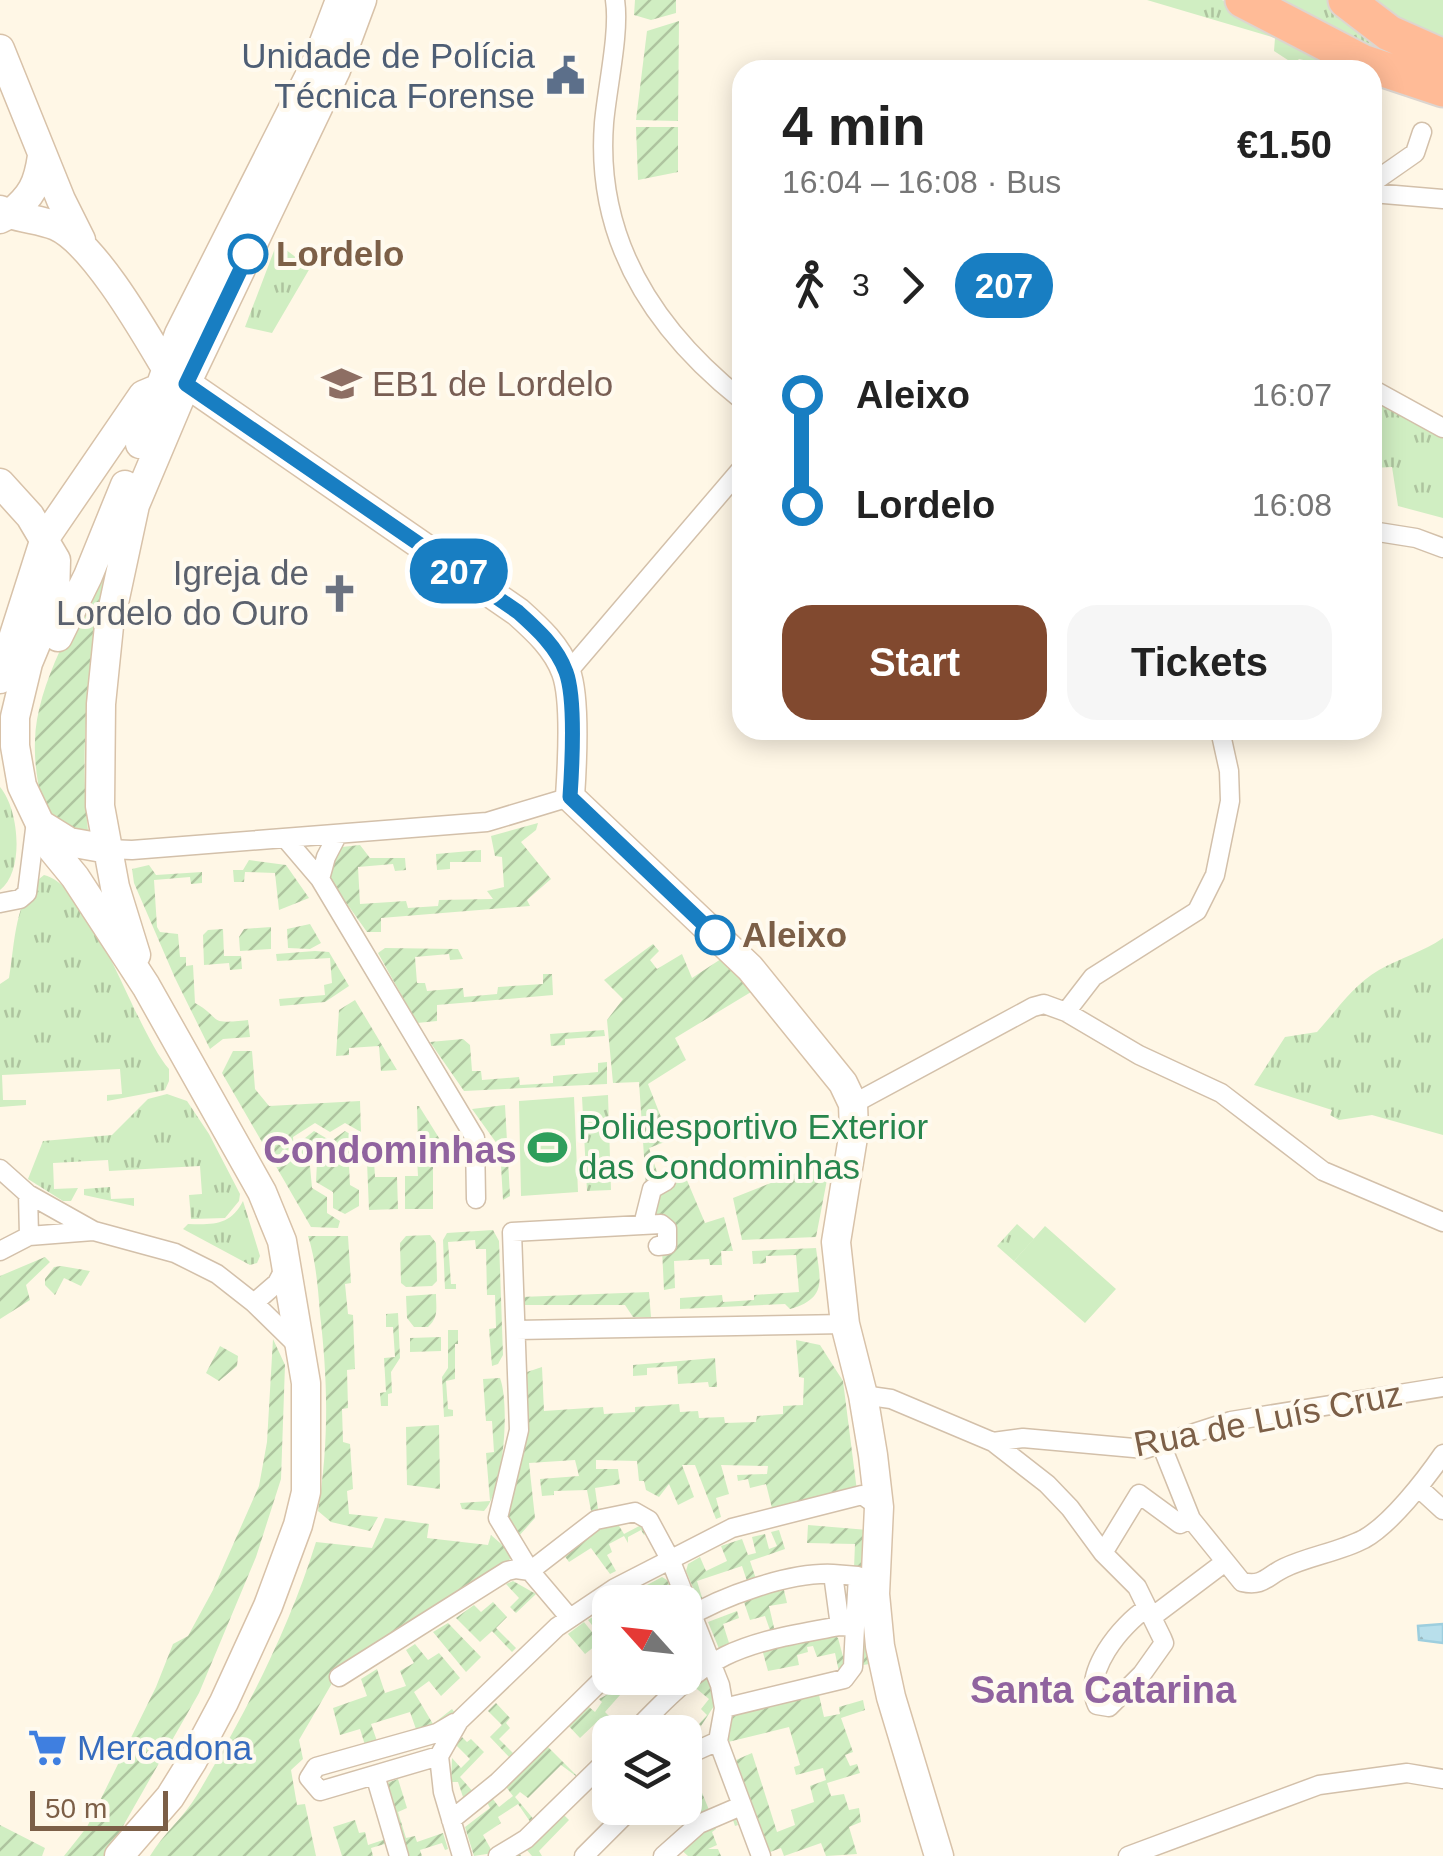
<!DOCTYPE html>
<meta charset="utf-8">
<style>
:root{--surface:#fff;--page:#f6f6f6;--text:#222;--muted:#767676;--accent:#81492f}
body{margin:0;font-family:Arial,sans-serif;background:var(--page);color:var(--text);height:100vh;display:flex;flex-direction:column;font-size:38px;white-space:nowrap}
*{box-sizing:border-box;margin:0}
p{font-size:32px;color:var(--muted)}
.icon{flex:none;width:55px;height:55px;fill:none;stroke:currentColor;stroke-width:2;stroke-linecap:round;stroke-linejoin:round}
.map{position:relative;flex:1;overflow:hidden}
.details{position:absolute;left:732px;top:60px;width:650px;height:680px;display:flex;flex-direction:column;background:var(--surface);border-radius:30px;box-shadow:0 5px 25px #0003}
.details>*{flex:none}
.badge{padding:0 20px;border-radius:32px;font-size:35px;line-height:65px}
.needle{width:65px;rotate:297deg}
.buttons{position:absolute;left:592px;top:1585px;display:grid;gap:20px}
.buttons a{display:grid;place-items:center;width:110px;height:110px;border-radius:20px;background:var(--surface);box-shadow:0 5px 25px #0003;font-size:50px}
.scale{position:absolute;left:30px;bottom:25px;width:138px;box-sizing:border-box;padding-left:10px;border:5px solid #7c5f47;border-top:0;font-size:28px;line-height:35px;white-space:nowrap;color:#7c5f47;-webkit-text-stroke:8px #fffaef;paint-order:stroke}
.map>.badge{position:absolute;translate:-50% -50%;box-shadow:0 0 0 5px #fff}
.legs{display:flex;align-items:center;gap:15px;height:110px;padding:0 50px;font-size:32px}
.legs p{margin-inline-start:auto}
.overview{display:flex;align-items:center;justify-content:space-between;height:170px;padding:0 50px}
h1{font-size:55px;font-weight:800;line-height:75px}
.cta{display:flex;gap:20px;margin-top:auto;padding:20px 50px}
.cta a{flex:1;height:115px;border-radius:30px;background:var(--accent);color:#fff;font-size:40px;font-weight:800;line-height:115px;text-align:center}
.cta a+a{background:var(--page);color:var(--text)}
ul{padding:0 50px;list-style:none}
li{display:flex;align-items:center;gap:35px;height:110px;font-size:38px}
li i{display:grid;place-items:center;width:15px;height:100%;margin:0 12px;background:currentColor}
li i::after{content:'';width:25px;height:25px;margin:-12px;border:8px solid;border-radius:50%;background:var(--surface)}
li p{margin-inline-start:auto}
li:first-child i{background:linear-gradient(#0000 50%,currentColor 0)}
li:last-child i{background:linear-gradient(currentColor 50%,#0000 0)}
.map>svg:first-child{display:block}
</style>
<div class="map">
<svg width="1443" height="1856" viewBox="0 0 1443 1856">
<defs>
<pattern id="grass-tufts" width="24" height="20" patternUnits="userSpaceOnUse" patternTransform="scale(2.5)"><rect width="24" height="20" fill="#d0eec2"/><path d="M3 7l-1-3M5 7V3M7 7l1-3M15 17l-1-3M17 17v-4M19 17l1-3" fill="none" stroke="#aec49f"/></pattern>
<pattern id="garden-furrows" width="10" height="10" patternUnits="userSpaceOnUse" patternTransform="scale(2.5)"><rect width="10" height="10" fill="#d0eec2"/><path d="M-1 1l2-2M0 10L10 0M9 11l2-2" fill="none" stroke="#aec49f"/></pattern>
<pattern id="water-ripples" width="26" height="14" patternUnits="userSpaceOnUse" patternTransform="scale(2.5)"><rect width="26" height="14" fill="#b8dfeb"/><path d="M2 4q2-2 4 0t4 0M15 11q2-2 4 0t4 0" fill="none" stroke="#9bb8c0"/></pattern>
</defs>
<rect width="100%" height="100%" fill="#fff7e6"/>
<path fill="url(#grass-tufts)" d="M1147,0H1222L1347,70L1299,59L1294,64L1274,51L1275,38Z
M1264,0H1331L1428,74Z
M277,243L310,268L272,333L245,327Z
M1372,395L1443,434V518L1398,506L1392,467L1373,468Z
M0,787C19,809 25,871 0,890Z
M44,875C94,888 134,1029 169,1069V1081L165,1090L107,1101V1095L122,1094L120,1069L2,1075L3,1100H26V1105L0,1107V984L9,978C15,945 14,896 44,875Z
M1443,938V1135L1372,1115L1339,1120L1330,1115L1332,1110L1254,1085L1285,1037L1317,1032C1337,1010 1353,985 1379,970C1400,958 1423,952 1443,938Z
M167,1094L187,1101L209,1134L240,1194L239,1201L225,1218L191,1219L189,1195L202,1194L200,1166L109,1171L108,1160L53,1163L54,1189L78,1188L71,1201H63L28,1179L43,1141L112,1135L148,1099Z
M608,1095L611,1190L587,1191L582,1097Z
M110,1187L111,1199L134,1198V1206L84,1195V1189Z
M243,1201L260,1256L257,1263L250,1265L183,1229L188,1224C213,1225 231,1225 243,1201Z
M1017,1224L1034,1239L1014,1261L997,1246Z"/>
<path fill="url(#garden-furrows)" d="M635,0H676V13L651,20L634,15Z
M679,21L678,121L636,120L647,31Z
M636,127H678V172L638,180Z
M106,566C92,660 78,735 88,831L73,832L42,805C38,784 34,763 35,741C36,685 77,614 106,566Z
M538,823L536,830L521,842L551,879L527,900L530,906L381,918V932H367L330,880L335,852L342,847L360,845L370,858H405L406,870L395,871L393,864L358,867L360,904L406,901L408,908L438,906L439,900L493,899L487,891L504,887L502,857L495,856L491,836Z
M481,850V862H450V869L437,870L436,854Z
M249,860L286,865L309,898L279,910L275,873L245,872L244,882H234L233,870H243Z
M149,865L156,875L202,872V883L191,884L190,877L154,880L157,927L160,932L178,934L180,957H186V966L193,965L195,1003C224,1019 205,1025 248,1020L250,1037L223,1039L210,1049L175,978L134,883L132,869Z
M310,924L321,943L310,949L288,948L287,929Z
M271,927V949L240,951L239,937L244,929Z
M223,929L224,956H241L242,969L230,970L229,963L204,965L203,935L208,930Z
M653,944L659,951L650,960L657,969L682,954L692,978L724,957L751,992L675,1038L686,1060L648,1084L670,1140L649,1148L660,1181L646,1186L639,1082L613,1083L607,1020L623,999L604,980Z
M385,948L458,949L463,959L450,960L449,954L415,957L417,983H425L427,991L463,988L464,997L497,994L498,987L543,984V974H552L553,995L437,1005V1021L417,1023L378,953Z
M315,951L329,952L349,986L325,1002L280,1006L279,999L325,995L324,985L332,983L330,958L277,961L276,954Z
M355,1000L397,1070L381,1071L379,1046L349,1048V1055L336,1056L339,1010Z
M604,1030L605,1036L565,1039V1045L551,1046L550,1034Z
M463,1039L470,1045L472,1071H481L482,1080L519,1077L520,1085L553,1083V1076L598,1072V1063L607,1062V1084L464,1091L430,1042Z
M233,1051H252L255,1089L269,1106L360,1101L361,1132L345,1123L330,1132L315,1123L293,1137L294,1156L310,1166L312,1188L327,1197V1213L340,1221L338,1228L311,1227L222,1073Z
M505,1105L510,1196L503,1200L500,1148L472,1109Z
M417,1106H419L444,1146H418Z
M314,1131L331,1141L345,1131L360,1140V1159L349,1166L350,1185L359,1190V1206L345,1214L333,1208V1192L316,1182L317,1162L301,1153L300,1142Z
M417,1158H433V1209H405V1176H418Z
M831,1159L816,1237L742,1240L733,1198Z
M374,1161L375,1177H397L398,1209L369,1210L367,1162Z
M686,1178L705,1223L724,1217L733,1251H721L722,1265H710L709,1259L674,1261L675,1288L664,1290L662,1249L669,1248L654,1220V1198L668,1186Z
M493,1230L499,1241L503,1355L498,1364L492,1366L489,1329L496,1328L495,1295H487L486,1249H476L475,1240L448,1242L451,1284H456V1289H445L443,1240L447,1233Z
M430,1235L436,1243L437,1281L432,1286L406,1287L401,1283L400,1243L406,1236Z
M308,1236H348L351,1283L345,1284L348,1314L353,1315L355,1369L347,1370L348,1408L342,1409L343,1442L350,1444L353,1489L347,1491L349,1514L378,1517L370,1531L331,1522L318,1511C329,1442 328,1382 320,1314C318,1288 316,1261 308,1236Z
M816,1248C820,1280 828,1298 790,1309L785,1304L680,1309V1298L722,1295L723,1302L754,1300V1295L799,1292L796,1255L766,1256V1263L753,1264L752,1251Z
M45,1257L50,1262L26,1285L30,1300L0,1319V1276Z
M61,1266L90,1271L81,1286L64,1278L55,1295L45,1285V1279L54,1267Z
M649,1292L651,1317H633L625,1305H522L521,1297Z
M436,1294C436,1308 439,1317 428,1327H414L407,1318L406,1296Z
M398,1313L400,1358L391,1372L392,1393L388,1394V1406H381L380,1393L386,1392L384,1358L395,1357L393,1327H386V1314Z
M448,1330H458V1344H455V1379L446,1381L448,1409L453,1410V1416L444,1417L442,1377L448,1368Z
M441,1337V1351L410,1352V1338Z
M273,1339L285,1365L281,1479L256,1557L199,1693L106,1856H64L87,1827L156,1687L173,1644L188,1636L213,1590L259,1486L267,1442Z
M796,1340L820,1345L843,1381L857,1491L772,1508L766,1484L750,1488L748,1479L738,1481L737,1475L767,1474L768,1466L721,1465L729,1494L716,1498L721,1517L716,1519L695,1465H682L694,1497L678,1505L669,1484L659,1497L646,1490L644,1481H639L637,1461L596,1460V1469H618L620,1484L595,1488L598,1509L614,1507L592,1516L587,1490L554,1491V1495L542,1496L540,1479L579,1476L575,1460L529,1463L535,1518L518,1537L506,1518L520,1378L527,1372L542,1367L544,1411L603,1407L604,1414L635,1412V1407L679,1404L680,1412L698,1411L699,1418L724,1417L725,1423L756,1422L757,1416L783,1414V1406L803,1405L804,1378L799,1377Z
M220,1346L238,1356L237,1366L219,1381L206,1373Z
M715,1358L717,1387H709L708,1382L678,1384L677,1366L647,1368V1375L633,1376V1365Z
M500,1378C510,1404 504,1491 484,1511L462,1509L460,1503L490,1501L486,1453L494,1452L492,1421H486L483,1379Z
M439,1425L440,1489L407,1485L406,1427Z
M385,1518L429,1524L427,1538L488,1545L491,1535L515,1556L338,1673L299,1740L303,1759L291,1770L297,1805L305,1804L316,1856H150C163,1834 184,1817 197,1795C245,1714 288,1632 316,1542L372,1548Z
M616,1521L624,1534L645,1523L649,1532L644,1535L641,1530L628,1537V1543L624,1536L609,1544L612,1552L607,1555L616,1571L610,1574L591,1548L569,1562L561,1551L594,1526Z
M808,1525L868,1530L876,1663L863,1665L862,1570L854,1568L855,1544L807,1543Z
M779,1530L785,1549L750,1561L757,1582L748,1584L742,1566L697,1581L703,1601L699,1602L686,1571L688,1564L700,1557L706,1571L727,1561L721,1546L742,1539L748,1555L756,1553L752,1537L765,1534L769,1549L777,1546L771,1532Z
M662,1577L667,1580L675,1597L664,1602H615Z
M513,1581L536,1594L516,1613L510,1607L519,1598L506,1584Z
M783,1586L787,1603L769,1606L775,1632L771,1633L765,1616L750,1620L743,1599Z
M493,1602L507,1617L496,1628L516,1648L512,1652L492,1631L480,1642L456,1618L474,1605L481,1612Z
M610,1606V1633L607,1636L603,1631L599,1634L588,1620Z
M737,1611L739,1618L723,1624L730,1646L720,1651L708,1622Z
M584,1622L600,1642L585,1654L568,1634Z
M448,1623L481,1657L466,1672L433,1632Z
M832,1634L838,1638L845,1664L839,1672L835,1653L817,1657L813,1646L807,1647L808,1652L797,1655L799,1665L768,1671L762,1649Z
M415,1644L428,1660L439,1653L460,1678L441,1696L429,1681L414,1692L433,1724L452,1709L455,1713L444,1724L417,1732L410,1712L371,1724L377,1741L365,1745L360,1729L340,1735L333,1708L367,1696L361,1679L377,1669L385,1693L406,1686L400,1671L414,1663L406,1650Z
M708,1675L714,1706L701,1726L699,1724L707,1715L701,1709L709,1699L692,1685Z
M612,1692L620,1695L605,1712L625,1732H615L600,1719L580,1738L564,1721L583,1702L595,1712L602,1702L599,1699Z
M819,1695L824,1717L840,1714L839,1707L863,1700L865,1710L841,1718L853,1752L845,1755L850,1766L857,1764L860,1773L827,1783L831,1796L844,1794L849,1810L859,1808L861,1822L849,1827L857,1854L826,1856L821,1843L784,1856L781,1848L770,1852L736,1760L752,1753L777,1832L795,1825L791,1810L814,1802L810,1786L826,1780L823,1768L796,1775L794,1767L800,1765L789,1727L728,1742L733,1714Z
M496,1703L510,1718L506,1723L510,1728L499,1739L514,1754L510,1758L490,1737L502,1725L488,1711Z
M462,1737L467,1742L471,1739L484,1752L460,1777L475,1794L465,1803L458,1782H451L452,1758L461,1768L470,1759L456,1745Z
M543,1742L580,1779L561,1765L528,1798L520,1792L515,1797L536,1822L525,1831L531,1823L518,1804L498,1817L501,1823L483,1835L493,1853L474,1856L465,1827L490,1808L485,1798L489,1794L499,1807L513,1796L503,1783Z
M685,1773L688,1781L696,1778L709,1810L689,1820L677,1808H685Z
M398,1779L407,1808L398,1812L406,1838L415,1836L417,1842L443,1833L448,1849L445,1850L442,1843L420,1850L422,1856H405L384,1784Z
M734,1814L738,1825L735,1826L732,1817L715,1824L716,1829L712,1832L717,1845L708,1849H718L721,1856H688L679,1848L695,1833Z
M564,1815L569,1820L539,1851L542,1856H532L526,1849L519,1853L521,1856H506L555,1817L558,1820Z
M355,1820L359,1833L365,1832L368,1845L389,1838L388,1843L371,1848L373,1856H342L333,1827Z
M0,1825L45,1848L42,1856H0Z"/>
<path fill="#d0eec2" d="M1368,0H1443V44L1401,25Z
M574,1097L578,1192L521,1196L519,1101Z
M1045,1226L1116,1289L1085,1323L1014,1261Z"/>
<path fill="url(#water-ripples)" stroke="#9dcede" stroke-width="2.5" d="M1443,1624V1643L1419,1640L1418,1626Z"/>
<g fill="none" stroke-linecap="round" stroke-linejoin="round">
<defs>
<path id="street" d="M615,0C620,32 607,88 604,123C595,240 654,330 742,400
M1372,183L1415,153L1422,132
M1372,193L1443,199
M1372,389L1443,428
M1372,531L1416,538L1443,548
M567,673L742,468
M285,838L320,879L475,1138L476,1199
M108,849L132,850L487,822L570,797
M320,879L326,857L338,834
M0,903L20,899L27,893L36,821
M1066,1012L1093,977L1197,911L1215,875L1230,801L1229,771L1220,730
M853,1104L1033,1007L1044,1004L1066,1012L1139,1055L1221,1093L1323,1171L1443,1222
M0,1169L28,1194L94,1231L175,1253L217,1274L254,1303L299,1347
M28,1194L29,1236
M643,1225L652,1189L666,1181
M0,1251L29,1236L93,1231
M254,1303L277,1283L286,1266
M516,1330L845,1324
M863,1395L891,1399L993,1442L1023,1438L1145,1449L1231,1421L1443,1387
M993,1442L1047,1484L1070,1508L1103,1553L1137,1587L1162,1638L1164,1643L1142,1674L1109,1707L1097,1705C1082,1672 1121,1625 1147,1608
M1161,1444L1191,1519L1242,1582C1263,1587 1267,1576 1284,1568C1309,1556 1339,1552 1364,1539C1391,1524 1425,1480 1443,1454
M1419,1488L1443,1510
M1103,1553L1139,1494L1180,1524L1191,1519
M530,1571L596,1520L635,1512L649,1520L670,1559L720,1685L724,1708L718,1741L761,1856
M833,1574L858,1576L855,1627L840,1626Z
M569,1617L530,1571L498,1518L519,1430L512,1232L661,1224L667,1229V1245L658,1246
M1152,1617L1225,1562
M685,1619C722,1596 790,1572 833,1574
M339,1677L507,1571L516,1569L530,1571
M724,1708L844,1679L853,1667L855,1627
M634,1732C660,1705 690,1673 725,1656C760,1639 802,1633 840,1626
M439,1756L320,1791L309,1778L316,1767L437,1733L454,1723
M685,1756L718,1741
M375,1775L399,1856
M451,1820L498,1782L610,1672
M462,1856L443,1792L439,1756L459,1721L557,1627L615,1588L732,1528L862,1495L879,1507
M498,1856L526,1839L610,1757
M584,1856L632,1808
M663,1856L699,1824L741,1806
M1128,1856L1319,1785L1407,1773L1443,1779"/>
<path id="secondary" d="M0,49L61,200L81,240
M0,210L10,214C32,196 38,184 42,156
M0,219L10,214C25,219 42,220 56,226C94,243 145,333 167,370L518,612C537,629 557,647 566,672C576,699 572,767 570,797L750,968L843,1083L853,1104L854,1131L836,1242L845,1324L863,1395L873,1455L879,1507L875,1594L880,1646L891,1697L939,1856
M140,444L179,334L317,61L340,0
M0,483L30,516L56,560L55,598L28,663L15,717V746L22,786L52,849L75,877L146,986L262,1192L282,1241L306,1383V1492L298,1525L268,1606L224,1702L193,1760L170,1797L119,1856
M58,637L88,576L125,485
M0,679L45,538L143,395L162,387
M40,824L69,842L108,849
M136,955L115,887L100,806L101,704L109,626L135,505L186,384L336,70L362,0"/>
<path id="highway" d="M1243,0L1362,62L1443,89
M1346,0L1389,33L1443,57"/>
</defs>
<use href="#street" stroke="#d3c0aa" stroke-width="21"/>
<use href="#secondary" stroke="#d8c2a9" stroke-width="31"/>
<use href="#highway" stroke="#ddd5cf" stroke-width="39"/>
<use href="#street" stroke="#fff" stroke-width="18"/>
<use href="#secondary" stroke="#fff" stroke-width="28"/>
<use href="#highway" stroke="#ffbb97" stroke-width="35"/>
</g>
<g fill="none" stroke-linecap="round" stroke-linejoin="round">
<defs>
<path id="line-1" d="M248,254L186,384L518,612C537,629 557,647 566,672C576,699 572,767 570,797L715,935"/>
</defs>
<use href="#line-1" stroke="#fff" stroke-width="22"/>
<use href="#line-1" stroke="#187ec2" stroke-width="15"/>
</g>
<defs>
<symbol id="civic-bare" viewBox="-9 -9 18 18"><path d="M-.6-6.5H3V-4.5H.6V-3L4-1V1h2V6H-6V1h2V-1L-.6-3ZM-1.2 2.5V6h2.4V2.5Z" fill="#5c6f8a" stroke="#fffaef" stroke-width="2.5" paint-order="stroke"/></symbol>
<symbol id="school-bare" viewBox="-9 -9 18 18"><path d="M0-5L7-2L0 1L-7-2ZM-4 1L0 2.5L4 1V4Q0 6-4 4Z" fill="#8d6e63" stroke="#fffaef" stroke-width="2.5" paint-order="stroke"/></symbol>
<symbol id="church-bare" viewBox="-9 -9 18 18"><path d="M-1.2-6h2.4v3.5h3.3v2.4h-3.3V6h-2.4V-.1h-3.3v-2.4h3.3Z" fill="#6b7280" stroke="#fffaef" stroke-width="2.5" paint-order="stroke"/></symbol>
<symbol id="stadium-bare" viewBox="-9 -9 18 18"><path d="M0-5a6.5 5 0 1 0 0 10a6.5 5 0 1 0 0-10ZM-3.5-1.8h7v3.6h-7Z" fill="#2e9e5b" stroke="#fffaef" stroke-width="2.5" paint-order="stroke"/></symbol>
<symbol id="supermarket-bare" viewBox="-9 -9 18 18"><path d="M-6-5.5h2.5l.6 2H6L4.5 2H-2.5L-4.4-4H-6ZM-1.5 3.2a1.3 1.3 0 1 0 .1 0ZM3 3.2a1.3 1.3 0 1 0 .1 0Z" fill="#3f7fe0" stroke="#fffaef" stroke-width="2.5" paint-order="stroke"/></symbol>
</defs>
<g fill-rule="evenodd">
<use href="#civic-bare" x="538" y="48" width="55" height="55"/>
<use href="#school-bare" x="314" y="356" width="55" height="55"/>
<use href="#church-bare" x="312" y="566" width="55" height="55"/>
<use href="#stadium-bare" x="520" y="1120" width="55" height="55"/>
<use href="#supermarket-bare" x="20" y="1720" width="55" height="55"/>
</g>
<g fill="#fff" stroke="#187ec2" stroke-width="5">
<circle cx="248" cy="254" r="18"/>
<circle cx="715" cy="935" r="18"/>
</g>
<g text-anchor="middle" stroke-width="8" stroke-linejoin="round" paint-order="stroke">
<g font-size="35" fill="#4e5e75" stroke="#fffaef" text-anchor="end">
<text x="535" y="68">Unidade de Polícia<tspan x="535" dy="40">Técnica Forense</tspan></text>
</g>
<g font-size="35" font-weight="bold" fill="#7c5f47" stroke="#fffaef" text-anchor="start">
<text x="276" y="266">Lordelo</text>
<text x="742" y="947">Aleixo</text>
</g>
<g font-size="35" fill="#785e54" stroke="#fffaef" text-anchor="start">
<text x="372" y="396">EB1 de Lordelo</text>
</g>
<g font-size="35" fill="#5b616d" stroke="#fffaef" text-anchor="end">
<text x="309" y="585">Igreja de<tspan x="309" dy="40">Lordelo do Ouro</tspan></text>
</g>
<g font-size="35" fill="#27864d" stroke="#fffaef" text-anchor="start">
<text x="578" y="1139">Polidesportivo Exterior<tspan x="578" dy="40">das Condominhas</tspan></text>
</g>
<g font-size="35" fill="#7c5f47" stroke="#fffaef">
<text transform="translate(1268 1419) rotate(-11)" y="12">Rua de Luís Cruz</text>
</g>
<g font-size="35" fill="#366cbe" stroke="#fffaef" text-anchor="start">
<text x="77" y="1760">Mercadona</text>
</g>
<g font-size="38" font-weight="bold" fill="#90639f" stroke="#fffaef">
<text x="390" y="1163">Condominhas</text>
<text x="1103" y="1703">Santa Catarina</text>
</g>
</g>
</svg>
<div class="buttons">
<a><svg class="needle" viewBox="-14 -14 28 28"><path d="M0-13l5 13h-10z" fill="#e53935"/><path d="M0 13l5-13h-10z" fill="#767676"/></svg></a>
<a><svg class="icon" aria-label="layers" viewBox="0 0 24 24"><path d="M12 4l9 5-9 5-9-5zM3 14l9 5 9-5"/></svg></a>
</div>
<div class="scale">50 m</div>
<b class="badge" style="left:459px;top:571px;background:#187ec2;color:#fff">207</b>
<section class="details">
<div class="overview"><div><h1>4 min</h1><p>16:04 – 16:08 · Bus</p></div><b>€1.50</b></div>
<div class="legs"><svg class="icon" aria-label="walk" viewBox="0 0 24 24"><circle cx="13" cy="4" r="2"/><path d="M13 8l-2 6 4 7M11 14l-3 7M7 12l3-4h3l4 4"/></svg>3<svg class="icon" aria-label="forward" viewBox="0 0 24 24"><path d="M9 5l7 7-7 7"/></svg><b class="badge" style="background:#187ec2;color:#fff">207</b></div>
<ul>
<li><i style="color:#187ec2"></i><b>Aleixo</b><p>16:07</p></li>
<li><i style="color:#187ec2"></i><b>Lordelo</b><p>16:08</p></li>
</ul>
<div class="cta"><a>Start</a><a>Tickets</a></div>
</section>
</div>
